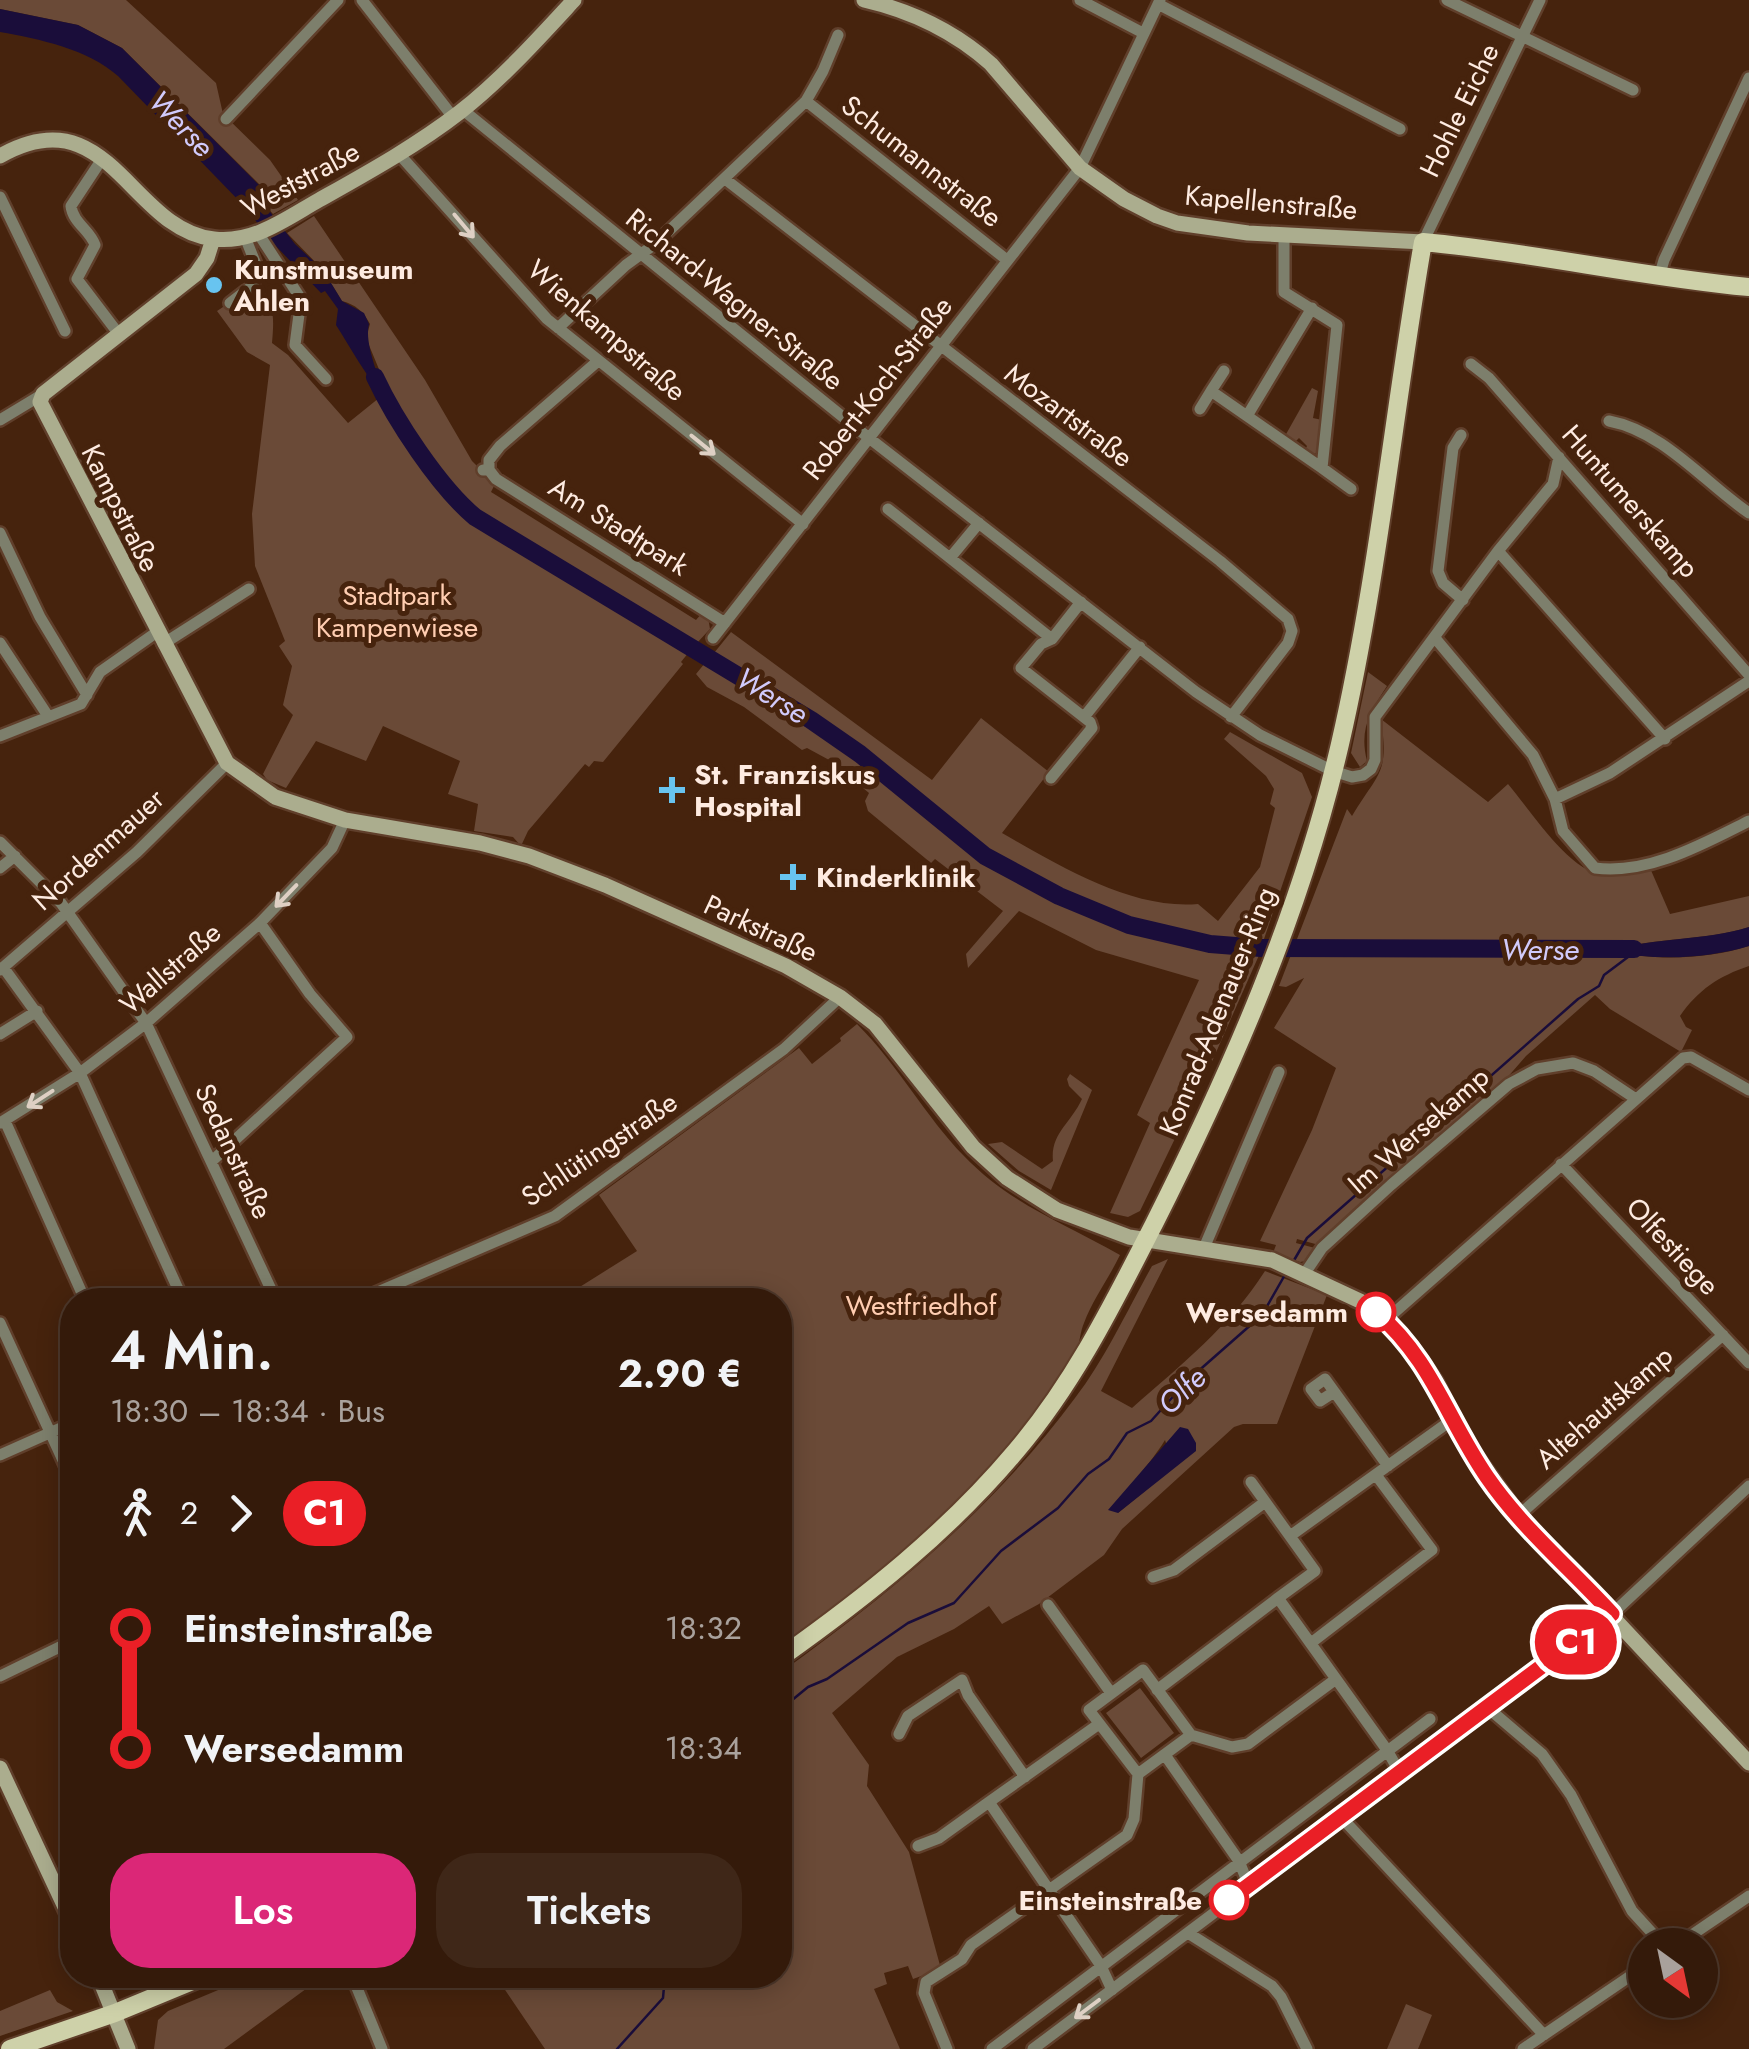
<!DOCTYPE html>
<html lang="de">
<meta charset="utf-8">
<style>
:root{--surface:#341a0a;--page:#3f2718;--text:#f1f3f6;--muted:#a9a19c;--line:#4e382b;--accent:#db2777}
body{margin:0;font-family:Jost,sans-serif;background:var(--page);color:var(--text);height:100vh;display:flex;flex-direction:column;font-size:38px;white-space:nowrap}
*{box-sizing:border-box;margin:0}
p{font-size:32px;color:var(--muted)}
.icon{flex:none;width:55px;height:55px;fill:none;stroke:currentColor;stroke-width:2;stroke-linecap:round;stroke-linejoin:round}
.map{position:relative;flex:1;overflow:hidden}
.panel{position:absolute;left:60px;top:1288px;width:732px;height:700px;display:flex;flex-direction:column;background:var(--surface);border-radius:40px;box-shadow:0 5px 25px #0003,0 0 0 2px var(--line)}
.panel>*{flex:none}
.badge{padding:0 20px;border-radius:32px;font-size:35px;line-height:65px}
.needle{width:65px;rotate:147deg}
.tools{position:absolute;left:1628px;top:1928px;display:grid;gap:20px}
.tools a{display:grid;place-items:center;width:90px;height:90px;border-radius:50%;background:var(--surface);box-shadow:0 5px 25px #0003,0 0 0 2px var(--line);font-size:50px}
.map>.badge{position:absolute;translate:-50% -50%;box-shadow:0 0 0 5px #fff}
.legs{display:flex;align-items:center;gap:15px;height:110px;padding:0 50px;font-size:32px}
.legs p{margin-inline-start:auto}
.head{display:flex;align-items:center;justify-content:space-between;height:170px;padding:0 50px}
h1{font-size:55px;font-weight:600;line-height:75px}
.action{display:flex;gap:20px;margin-top:auto;padding:20px 50px}
.action a{flex:1;height:115px;border-radius:40px;background:var(--accent);color:#fff;font-size:40px;font-weight:600;line-height:115px;text-align:center}
.action a+a{background:var(--page);color:var(--text)}
ul{padding:0 50px;list-style:none}
li{display:flex;align-items:center;gap:35px;height:120px;font-size:38px}
li i{display:grid;place-items:center;width:15px;height:100%;margin:0 12px;background:currentColor}
li i::after{content:'';width:25px;height:25px;margin:-12px;border:8px solid;border-radius:50%;background:var(--surface)}
li p{margin-inline-start:auto}
li:first-child i{background:linear-gradient(#0000 50%,currentColor 0)}
li:last-child i{background:linear-gradient(currentColor 50%,#0000 0)}
.map>svg:first-child{display:block}
</style>
<div class="map">
<svg width="1749" height="2049" viewBox="0 0 1749 2049">
<rect width="100%" height="100%" fill="#46230d"/>
<path fill="#6a4a37" fill-rule="evenodd" d="M0,0H126L216,83L223,114L270,160L298,200L273,214L256,195L263,188L122,48L78,25L0,9Z
M314,216L425,380L472,461L495,484L491,492L696,620L702,613L708,617L710,629L696,644L464,501L443,475L388,391L366,338L370,324C363,311 356,305 342,301L323,270L287,233Z
M260,285C275,305 274,319 272,343L288,355L348,423L379,398L434,480L471,521L689,652L681,662L683,664L603,762L594,761L589,767L585,764L528,831L521,846L513,837L474,831L478,804L448,794L460,761L383,726L366,761L316,741L286,788L267,780L263,774L293,715L283,705L292,666L279,646L285,641L255,566L252,514L270,365L247,352L217,311L226,305L231,311Z
M1312,388L1318,391L1313,418L1322,420L1317,453L1310,455L1305,450L1307,446L1299,438L1294,443L1285,436Z
M731,632L932,780L981,718L1049,772L1002,833C1058,865 1131,910 1198,904L1218,921L1260,867L1275,808L1270,804L1274,789L1266,776L1224,739L1230,732L1302,773L1312,797L1263,942C1165,937 1066,907 985,850C941,819 902,782 860,750C813,715 761,687 714,653Z
M705,663C756,693 808,720 855,756C898,788 936,827 980,857C1063,914 1161,944 1260,953L1210,1066L1140,1211L1128,1217L1110,1213L1150,1123L1137,1115L1199,980L1096,950L1019,911L968,968L966,954L1003,911L935,859L931,863L868,811L865,801L869,793L831,761L807,748L802,750L744,707L707,687L696,674Z
M1368,672L1387,686C1370,712 1359,729 1367,761L1360,767L1351,753Z
M1381,719L1488,802L1508,784C1531,811 1569,871 1603,875C1620,877 1634,872 1650,868L1670,914L1749,896V927C1705,941 1657,937 1612,950C1654,962 1708,959 1749,946V966C1719,976 1698,990 1680,1016L1686,1027L1692,1030L1681,1052L1610,1009L1595,995L1526,1056L1506,1079L1319,1245L1297,1239L1296,1243L1315,1248L1306,1261L1300,1262L1273,1253L1276,1245L1260,1241L1312,1130L1336,1068L1274,1028L1304,978L1286,987L1279,986L1347,809L1352,816C1379,771 1389,775 1381,719Z
M857,1024C899,1066 925,1116 964,1156C1010,1204 1064,1223 1120,1255C1109,1278 1093,1299 1084,1323C1080,1332 1080,1343 1076,1352C1015,1471 887,1572 780,1648V1300H559L637,1251L599,1195L799,1048L812,1064L841,1041L840,1038Z
M1070,1074L1092,1090L1051,1190L1019,1171L988,1144L1002,1142L1042,1169L1053,1161C1050,1134 1071,1123 1082,1099L1069,1086L1067,1079Z
M1168,1259L1101,1391L1132,1408C1182,1364 1229,1327 1265,1271L1327,1295L1277,1424H1243L1234,1427L1122,1529L1104,1555L1039,1604L1002,1624L989,1606L954,1629L897,1657L832,1713L869,1765L867,1786L909,1852L941,1969L913,1979L908,1966L884,1973L887,1984L874,1989L900,2049H545L495,1975H780V1673C892,1592 992,1510 1075,1398C1104,1361 1129,1307 1152,1266ZM1165,1440L1174,1467L1118,1513C1128,1482 1149,1467 1165,1440Z
M1140,1688L1174,1733L1141,1758L1106,1713Z
M254,1975H325L224,2049H154L158,2020L168,2011Z
M50,1990L57,2002L73,2011L0,2036V2011Z
M1406,2004L1432,2015L1418,2049H1387Z"/>
<path fill="#1a0d3a" d="M0,9L78,25L122,48L263,189L257,195L295,244L323,270L342,301L364,313L369,324C364,344 379,375 384,397C364,373 352,350 336,325L338,309L325,291L321,293L272,242L246,208L118,76C88,49 39,39 0,32Z
M1749,927V946C1706,959 1654,961 1610,951C1655,937 1704,941 1749,927Z
M1180,1427L1188,1429L1196,1443V1451L1118,1513L1108,1510Z"/>
<g fill="none" stroke-linecap="round" stroke-linejoin="round">
<path stroke="#1a0d3a" stroke-width="2.5" d="M1293,1262L1307,1238L1578,999L1599,986L1604,975L1632,954
M780,1710L808,1687L827,1679L908,1623L954,1603L1001,1551L1058,1508L1088,1474L1109,1459L1127,1433L1151,1421L1187,1381L1262,1315L1286,1273
M617,2049L663,1998L665,1975"/>
<path stroke="#1a0d3a" stroke-width="18" d="M375,377C395,420 439,487 475,517L811,720L860,754L985,856L1059,896L1129,925L1210,944L1261,948L1634,949"/>
<defs>
<path id="street" d="M362,0L453,117
M1080,0L1143,33
M1447,0L1633,90
M1158,4L1400,129
M806,101L1007,260
M463,110L869,438L1196,692L1260,735L1333,771L1352,777L1363,775L1371,769L1375,760V717L1498,551L1553,484L1559,457
M226,119L338,0
M399,154L547,319L803,524
M102,159L71,206C73,223 90,230 95,245L77,279L118,333
M725,179L1220,561L1288,619L1292,631L1288,643L1231,717
M0,197L65,331
M258,233L301,299L295,345L326,379
M1284,235V292L1337,325L1322,468L1247,416L1312,308
M1423,242L1540,0
M1659,277L1664,260L1749,78
M230,303L252,286L259,272L245,237
M558,328L626,265L655,244L806,101L823,71L838,35
M1471,364L1489,378L1749,675
M1211,391L1224,371
M1200,409L1211,391L1247,416
M0,420L43,394
M1609,421C1663,431 1705,483 1749,513
M1461,435L1453,448L1438,571L1443,583L1463,600
M1322,468L1351,489
M483,470H489L496,479L725,623
M489,470V460L500,446L598,361
M888,509L950,558L979,523
M0,533L40,617L87,695
M1498,551L1665,739
M950,558L1052,639L1081,602
M713,638L1080,168L1160,0
M1435,638L1533,755L1555,799L1563,831L1595,868C1648,875 1703,844 1749,821
M0,643L48,716
M163,644L249,589
M1084,717L1140,647
M0,736L81,704L100,672L157,632
M1051,778L1092,728L1090,722L1021,668L1041,644L1052,639
M1555,799L1610,773L1749,681
M0,842L61,903L146,1023L276,1300
M0,868L15,856
M3,967L80,1073L183,1300
M0,970L137,852L227,763
M0,1034L37,1011
M5,1121L85,1300
M0,1123L80,1073L146,1023L260,923L332,848L345,820
M212,1161L347,1037L310,994L260,923
M1561,1164L1749,1363
M1204,1248L1279,1072
M1305,1273L1322,1248L1391,1185L1509,1084L1537,1069L1573,1063L1594,1071L1636,1099
M359,1300L555,1216L784,1049L840,997
M1386,1320L1683,1058L1691,1057L1749,1090
M0,1323L72,1480
M1334,1392L1320,1401L1311,1389L1325,1379L1388,1466
M0,1455L72,1423
M1251,1482L1315,1571L1278,1598L1387,1750L1400,1773
M1518,1516L1723,1335
M1290,1536L1453,1419
M1153,1577L1174,1570L1265,1502
M1048,1605L1111,1693
M1311,1643L1432,1550L1376,1475
M0,1676L72,1641
M1157,1690L1278,1598
M1488,1708L1542,1754L1571,1795L1632,1911L1663,1945
M1099,1724L989,1802L1101,1966L1112,1990
M899,1734L908,1716L962,1680L968,1695L1025,1777
M1191,1735L1232,1747L1248,1744L1336,1679
M1165,1755L1239,1861L1249,1886
M1341,1817L1544,2035
M918,1846L939,1838L989,1802
M1188,1933L1272,1986L1281,1997L1307,2049
M1677,1945L1749,1896
M355,1983L382,2049
M947,2049L924,1993L926,1982L962,1959L971,1945L1127,1835L1134,1819L1138,1774L1191,1735L1143,1670L1089,1710L1138,1774
M992,2049L1430,1719
M1033,2049L1612,1614L1749,1486
M1523,2049L1645,1966"/>
<path id="secondary" d="M864,0C912,11 954,31 991,64L1080,168L1124,199L1157,216L1177,223L1248,233L1423,242
M0,156C109,94 130,230 214,239C253,244 287,218 319,200C367,173 416,146 460,112C502,79 538,39 574,0
M213,239L207,258L196,274L43,394L40,402L227,763L275,797L345,820L480,843L529,856L605,885L786,966L840,997L875,1024L973,1147L1007,1178L1057,1210L1129,1237L1272,1260L1360,1301L1386,1320L1411,1348L1435,1382L1464,1441L1518,1516L1749,1763
M0,1768L72,1922
M98,1975L128,2049"/>
<path id="primary" d="M780,1658C866,1597 948,1532 1016,1451C1074,1383 1113,1304 1154,1224C1231,1071 1301,912 1340,744C1378,579 1394,409 1423,242C1532,252 1640,277 1749,287
M10,2049L115,2013L207,1975"/>
</defs>
<use href="#street" stroke="#603f2b" stroke-width="16"/>
<use href="#secondary" stroke="#603f2b" stroke-width="20"/>
<use href="#primary" stroke="#603f2b" stroke-width="22"/>
<use href="#street" stroke="#7d7f6c" stroke-width="11"/>
<use href="#secondary" stroke="#abad8e" stroke-width="15"/>
<use href="#primary" stroke="#ced1a9" stroke-width="18"/>
</g>
<defs><path id="oneway-shaft" d="M-6 0H5M1.5-3L5.5 0L1.5 3" fill="none" stroke-width="1.6" stroke-linecap="round" stroke-linejoin="round" transform="scale(2.5)"/></defs>
<g stroke="#ded0c4">
<use href="#oneway-shaft" transform="translate(464 226) rotate(50)"/>
<use href="#oneway-shaft" transform="translate(703 445) rotate(39)"/>
<use href="#oneway-shaft" transform="translate(286 896) rotate(134)"/>
<use href="#oneway-shaft" transform="translate(40 1099) rotate(147)"/>
<use href="#oneway-shaft" transform="translate(1087 2009) rotate(143)"/>
</g>
<g fill="none" stroke-linecap="round" stroke-linejoin="round">
<defs>
<path id="line-1" d="M1229,1900L1612,1614C1571,1569 1522,1528 1487,1477C1447,1419 1432,1360 1376,1312"/>
</defs>
<use href="#line-1" stroke="#fff" stroke-width="22"/>
<use href="#line-1" stroke="#ea1f26" stroke-width="15"/>
</g>
<g fill="#68c4f0" stroke="#46230d" stroke-width="4">
<circle cx="214" cy="285" r="10"/>
<path d="M667 775h10v10h10v10h-10v10h-10v-10h-10v-10h10z"/>
<path d="M788 862h10v10h10v10h-10v10h-10v-10h-10v-10h10z"/>
</g>
<g fill="#fff" stroke="#ea1f26" stroke-width="5">
<circle cx="1376" cy="1312" r="18"/>
<circle cx="1229" cy="1900" r="18"/>
</g>
<g text-anchor="middle" stroke-width="10" stroke-linejoin="round" paint-order="stroke">
<g font-size="28" fill="#feebe1" stroke="#46230d">
<text transform="translate(1459 110) rotate(-64)" y="10">Hohle Eiche</text>
<text transform="translate(922 161) rotate(38)" y="10">Schumannstraße</text>
<text transform="translate(300 179) rotate(-28)" y="10">Weststraße</text>
<text transform="translate(1271 202) rotate(5)" y="10">Kapellenstraße</text>
<text transform="translate(735 299) rotate(39)" y="10">Richard-Wagner-Straße</text>
<text transform="translate(607 330) rotate(41)" y="10">Wienkampstraße</text>
<text transform="translate(877 388) rotate(-52)" y="10">Robert-Koch-Straße</text>
<text transform="translate(1069 415) rotate(37)" y="10">Mozartstraße</text>
<text transform="translate(1631 501) rotate(49)" y="10">Huntumerskamp</text>
<text transform="translate(121 508) rotate(63)" y="10">Kampstraße</text>
<text transform="translate(619 526) rotate(32)" y="10">Am Stadtpark</text>
<text transform="translate(98 849) rotate(-42)" y="10">Nordenmauer</text>
<text transform="translate(761 928) rotate(25)" y="10">Parkstraße</text>
<text transform="translate(170 968) rotate(-41)" y="10">Wallstraße</text>
<text transform="translate(1217 1011) rotate(-68)" y="10">Konrad-Adenauer-Ring</text>
<text transform="translate(1418 1130) rotate(-41)" y="10">Im Wersekamp</text>
<text transform="translate(599 1149) rotate(-34)" y="10">Schlütingstraße</text>
<text transform="translate(234 1151) rotate(65)" y="10">Sedanstraße</text>
<text transform="translate(1673 1246) rotate(47)" y="10">Olfestiege</text>
<text transform="translate(1604 1407) rotate(-41)" y="10">Altehautskamp</text>
</g>
<g font-size="28" font-weight="bold" fill="#feebe1" stroke="#46230d" text-anchor="start">
<text x="234" y="279">Kunstmuseum<tspan x="234" dy="32">Ahlen</tspan></text>
<text x="694" y="784">St. Franziskus<tspan x="694" dy="32">Hospital</tspan></text>
<text x="816" y="887">Kinderklinik</text>
</g>
<g font-size="28" fill="#ffcdb1" stroke="#46230d">
<text x="397" y="605">Stadtpark<tspan x="397" dy="32">Kampenwiese</tspan></text>
<text x="921" y="1315">Westfriedhof</text>
</g>
<g font-size="28" font-weight="bold" fill="#feebe1" stroke="#46230d" text-anchor="end">
<text x="1348" y="1322">Wersedamm</text>
<text x="1202" y="1910">Einsteinstraße</text>
</g>
<g font-size="30" font-style="italic" fill="#d1cafb" stroke="#46230d">
<text transform="translate(181 124) rotate(46)" y="10">Werse</text>
<text transform="translate(772 696) rotate(32)" y="10">Werse</text>
<text x="1540" y="960">Werse</text>
<text transform="translate(1182 1391) rotate(-44)" y="10">Olfe</text>
</g>
</g>
</svg>
<div class="tools">
<a><svg class="needle" viewBox="-14 -14 28 28"><path d="M0-13l5 13h-10z" fill="#e53935"/><path d="M0 13l5-13h-10z" fill="#a9a19c"/></svg></a>
</div>
<b class="badge" style="left:1576px;top:1642px;background:#ea1f26;color:#fff">C1</b>
<section class="panel">
<div class="head"><div><h1>4 Min.</h1><p>18:30 – 18:34 · Bus</p></div><b>2.90 €</b></div>
<div class="legs"><svg class="icon" aria-label="walk" viewBox="0 0 24 24"><circle cx="13" cy="4" r="2"/><path d="M13 8l-2 6 4 7M11 14l-3 7M7 12l3-4h3l4 4"/></svg>2<svg class="icon" aria-label="forward" viewBox="0 0 24 24"><path d="M9 5l7 7-7 7"/></svg><b class="badge" style="background:#ea1f26;color:#fff">C1</b></div>
<ul>
<li><i style="color:#ea1f26"></i><b>Einsteinstraße</b><p>18:32</p></li>
<li><i style="color:#ea1f26"></i><b>Wersedamm</b><p>18:34</p></li>
</ul>
<div class="action"><a>Los</a><a>Tickets</a></div>
</section>
</div>
